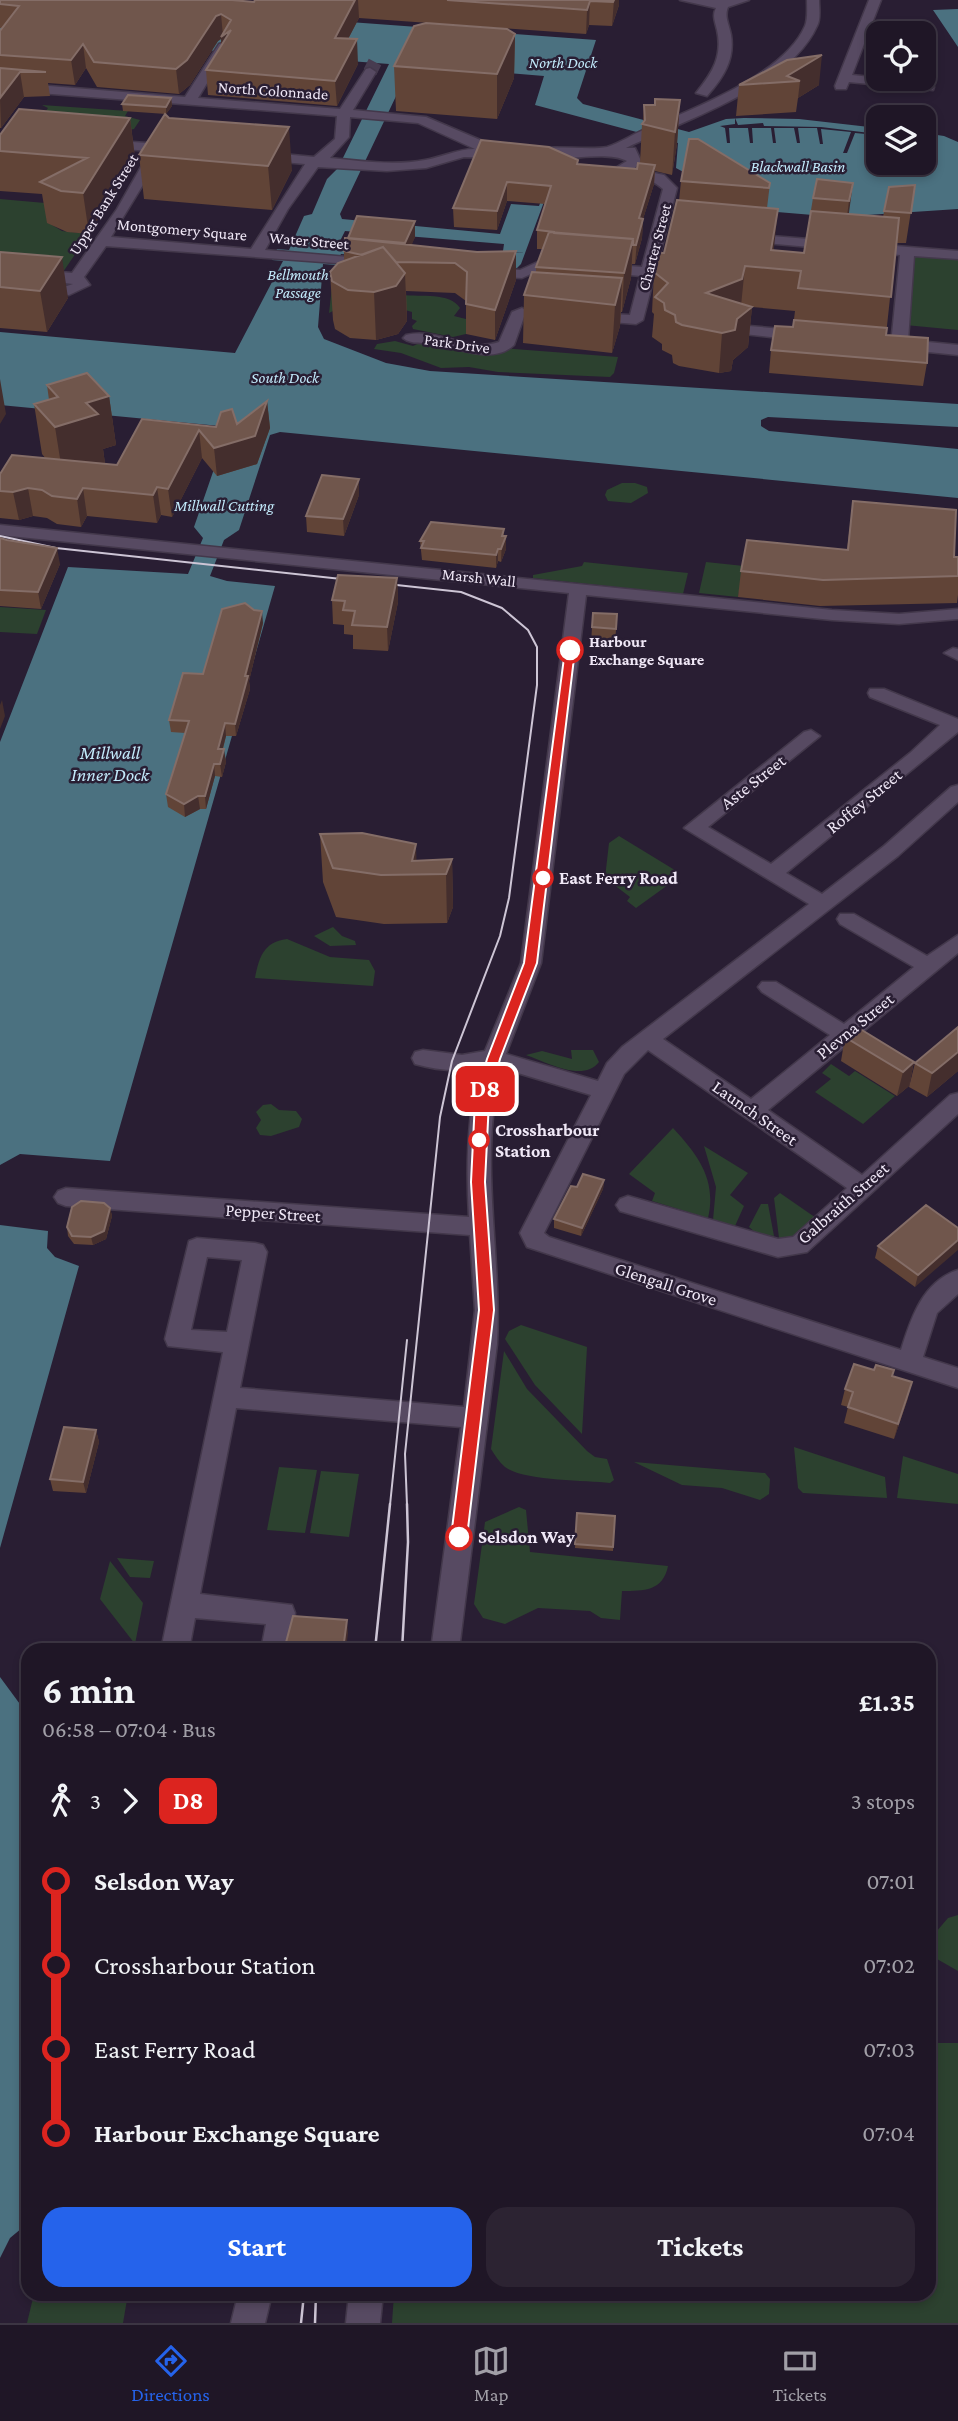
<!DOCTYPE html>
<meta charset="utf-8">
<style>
:root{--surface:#1f1626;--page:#2c2332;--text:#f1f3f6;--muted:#a19fa7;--line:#3c3543;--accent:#2563eb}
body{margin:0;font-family:"Crimson Pro",serif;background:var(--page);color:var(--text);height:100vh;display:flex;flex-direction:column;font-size:26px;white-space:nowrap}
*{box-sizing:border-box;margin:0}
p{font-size:23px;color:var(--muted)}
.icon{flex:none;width:38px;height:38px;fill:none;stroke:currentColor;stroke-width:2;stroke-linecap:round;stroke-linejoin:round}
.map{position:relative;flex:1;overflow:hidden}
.sheet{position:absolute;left:21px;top:1643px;width:915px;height:658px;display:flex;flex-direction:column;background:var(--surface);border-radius:21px;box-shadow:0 4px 10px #0003,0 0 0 2px var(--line)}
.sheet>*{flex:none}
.badge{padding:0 14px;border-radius:10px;font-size:24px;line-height:46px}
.buttons{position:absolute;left:866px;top:21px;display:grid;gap:14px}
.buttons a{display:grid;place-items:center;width:70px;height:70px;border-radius:14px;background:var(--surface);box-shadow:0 4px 10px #0003,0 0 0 2px var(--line);font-size:35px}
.map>.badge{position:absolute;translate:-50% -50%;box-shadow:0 0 0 4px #fff}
.legs{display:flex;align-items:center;gap:10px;height:77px;padding:0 21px;font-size:23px}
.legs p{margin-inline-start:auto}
.headline{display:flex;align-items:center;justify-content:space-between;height:119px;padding:0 21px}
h1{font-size:38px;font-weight:700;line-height:52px}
.button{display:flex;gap:14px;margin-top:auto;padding:14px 21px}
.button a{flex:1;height:80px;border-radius:21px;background:var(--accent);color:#fff;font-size:28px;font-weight:700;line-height:80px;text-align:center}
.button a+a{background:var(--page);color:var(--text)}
ul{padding:0 21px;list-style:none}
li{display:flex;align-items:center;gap:24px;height:84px;font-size:26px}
li i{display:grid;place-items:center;width:10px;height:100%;margin:0 9px;background:currentColor}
li i::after{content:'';width:18px;height:18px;margin:-9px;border:5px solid;border-radius:50%;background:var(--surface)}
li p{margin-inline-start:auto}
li:first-child i{background:linear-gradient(#0000 50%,currentColor 0)}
li:last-child i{background:linear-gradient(currentColor 50%,#0000 0)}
.tabs{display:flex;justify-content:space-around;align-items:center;height:98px;border-top:2px solid var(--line);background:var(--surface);font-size:19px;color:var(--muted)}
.tabs a{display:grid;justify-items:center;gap:4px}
.tabs .on{color:var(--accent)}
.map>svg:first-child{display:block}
</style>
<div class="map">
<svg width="958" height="2323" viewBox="0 0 958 2323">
<rect width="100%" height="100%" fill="#291e33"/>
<path fill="#2c412f" d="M42,105L128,111L125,116L140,120L134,129L118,132L38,122L48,108Z
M0,199L45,203L48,199L108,203L101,215L86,214L52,225L62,231L89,234L63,272L0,267Z
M911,254L958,258V330L905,325Z
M334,270C356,278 380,291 403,295C420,297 450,292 460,308L454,316L466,319V334L453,337L413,329L412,326L417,321L412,319V312L405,310L337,309L329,313Z
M395,341L413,346L422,342L618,357L614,373L610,377L498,372L469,367L441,368L401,353L374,349L377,344Z
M622,483H635L647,487L648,493L631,503L608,501L605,495L607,490Z
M584,562L688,573L683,594L533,578V575L582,566Z
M706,562L744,566L738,597L699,593Z
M0,607L46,610L37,634L0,632Z
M619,836L678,872L679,877L636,908L627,901L630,897L605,878L609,843Z
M333,927L342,936L355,941L356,945L330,946L314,936Z
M287,939L330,957L369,960L375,971L373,986L255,978C259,958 263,942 287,939Z
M571,1050H593L599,1062C583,1083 546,1062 526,1055L542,1051L572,1059Z
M831,1064L849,1076L855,1071L895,1096L863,1124L815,1092L831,1079L822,1073Z
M271,1104L279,1110L296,1111L302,1119L299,1127L271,1136L260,1135L256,1128L261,1120L256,1112L263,1105Z
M673,1128C698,1155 717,1180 708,1218L652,1201L655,1193L629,1174Z
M704,1146L748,1173L730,1195L744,1206L735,1226L713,1220L716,1187Z
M780,1193L819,1220L795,1241L779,1238L774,1198Z
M761,1204H768L774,1236L756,1233L749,1227Z
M521,1325L587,1347L582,1434L535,1385L505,1339L509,1331Z
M504,1351L527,1389L587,1451L595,1457L607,1459L614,1480L610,1483C585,1480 523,1481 505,1467C499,1462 495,1455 491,1449Z
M794,1447L885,1477L887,1498L803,1493L798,1488Z
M903,1456L958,1474V1504L897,1498Z
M634,1462L765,1473L770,1479L769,1494L760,1500L722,1488L682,1485Z
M279,1467L317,1470L305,1533L267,1530Z
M321,1471L359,1474L349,1537L310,1533Z
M519,1507L526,1510L530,1552L668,1566C663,1591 644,1591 622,1591L620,1620L601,1618L590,1611L538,1608L505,1624L483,1618L474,1604L485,1522Z
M117,1558L154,1561L150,1578L130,1577Z
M110,1561L143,1603L135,1644L100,1599Z
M958,1915V1971L937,1959L936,1932L948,1918Z
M929,2043H958V2323H392L394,2294H929Z
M34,2294H128L123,2323H27Z"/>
<path fill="#4b7180" d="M0,0H47L596,40L577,98L583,104L689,132L726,119L744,118L799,119L878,128V163H924V133L944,136L958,142V209L837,217L753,210L676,168L678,143L535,105L544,76L486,71L398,92L340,214L342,219L500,234L511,204L539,206L545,190L548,191L521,264L517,268L341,254L336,265L323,264L318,327L324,339L386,363L430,371L958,404V427L768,417L761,420V426L769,431L958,449V498L280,432L270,435L239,530L224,540L210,576L227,581L275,586L110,1161L20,1154L0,1165V742L68,567L188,574L203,538L194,527L224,440L220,426L0,405V332L235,353L283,261L272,260L277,249L289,250L304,216L312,214L327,179L338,168L389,64L7,35L0,45Z
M958,9V47L933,10Z
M0,1225L48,1231L47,1248L55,1257L79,1266L0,1548Z
M0,1677L28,1715V2223L10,2238L0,2258Z"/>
<path fill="#291e33" d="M735,118L738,125L763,123L764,126L821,127L878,134V143L873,156H869L877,135L855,133L847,153H843L851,132L821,129L823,144H820L817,128H798L800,143H797L794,128H774L776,143H773L771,128H752L753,143H750L748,128H729L730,143H727L725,128L720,126L735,124Z
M345,231L504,244L503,251L525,253L502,252L500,259L415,246L338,245Z"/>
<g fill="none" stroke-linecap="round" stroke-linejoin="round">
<path stroke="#473c50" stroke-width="14" stroke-dasharray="14 7" stroke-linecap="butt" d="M370,72L375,62"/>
<defs>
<path id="minor" d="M680,0H749L728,7C724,17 729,24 731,35C735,60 723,78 707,96L696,93C712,73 723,57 717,30C715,21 712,16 716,8Z
M807,0H819C819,8 821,19 817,26C790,87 682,121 626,148H635L641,161L634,169L664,175L677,188L643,320L636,324L587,320L585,317L592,313L630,315L640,276L602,272L595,268L602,264L642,267L663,189C642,170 616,179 591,174V168L617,167L627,161C602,148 548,168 528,152C539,143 588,151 607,147C620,143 633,134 646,129C692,109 784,75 805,26C808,19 807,8 807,0Z
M869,0H881L852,75L928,83L934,87L933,90L849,82L846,89H836L835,86Z
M223,43L229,47L198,98L340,109L366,69L370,68L376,72L353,110L426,117L492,145L493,150H505L512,154L505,158L464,157L426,168L387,171L318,167L288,209L265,250L372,259L379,263L377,266L106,246L84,277L90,285L69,295L0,289V281L67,286L73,284L0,275V267L72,273L117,209L150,151L99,147L97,144L104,140L175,145L182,149L175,153L163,152L111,237L251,249L305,164L261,160L254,156L261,152L314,157L335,139L337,116L0,90V82L185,97L219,44ZM350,117L418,123L475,149C457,149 443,157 425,160C394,166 361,161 330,158L349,137Z
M746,234L958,251V259L914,256L908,340L958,345V355L899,349L891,344L900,255L741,241L739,238Z
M542,260L565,261L572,265L565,269L544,268L522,278L487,276L480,272L487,268L520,270Z
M522,308L529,312L524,317L514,345C493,365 458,348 435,344C424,342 411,345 403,338L406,335C438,327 468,353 499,342L512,312Z
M749,326L805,331L813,336L805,341L744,334L741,331Z
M0,525L832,610L899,614L958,609V619L899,624L832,620L586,595L541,963L506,1054L598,1081L607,1063L622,1047L809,904L684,828L804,732L811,730L820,736L708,827L771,864L910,753L940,725L870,697L868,693L870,689H884L958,719V732L786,873L822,894L884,846L951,787L958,785V802L898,856L663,1039L751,1099L830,1035L762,992L758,987L762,982H776L844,1024L914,967L840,924L837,919L840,914H854L927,956L958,935V953L768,1110L862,1175L950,1095L958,1093V1114L807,1252L778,1257L620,1211L616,1205L620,1199L628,1196L778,1239L793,1237L847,1188L648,1050L624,1074L544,1233L549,1237L901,1350C911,1318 923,1281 958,1270V1294L937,1313L923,1357L958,1368V1388L527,1247L520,1233L591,1095L501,1068C478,1160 502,1251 497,1344L459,1650H431L461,1427L236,1408L200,1594L292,1605L295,1613L289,1650H261L266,1624L195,1618L189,1650H161L223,1352L168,1346L165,1339L189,1241L197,1238L255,1243L263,1245L267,1252L240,1388L464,1407L475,1310L470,1235L66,1206L58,1203L54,1197L58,1191L66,1188L469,1217C466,1167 467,1117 479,1068C458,1072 436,1070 415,1064L412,1058L415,1052L423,1050L462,1055L485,1051L521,963L569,593L0,535ZM207,1257L242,1260L227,1332L191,1330Z
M953,648L958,649V660L944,653Z
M238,2294H272L265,2323H231Z
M349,2294H383L380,2323H346Z"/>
</defs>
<use href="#minor" stroke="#43384b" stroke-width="3"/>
<use href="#minor" fill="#574a62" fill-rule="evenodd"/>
<path stroke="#cdc5d5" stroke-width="2" d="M0,536L56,548L461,592L502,608L528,630L537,647V685L509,898L500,936L452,1061L440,1117L405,1454L407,1505
M390,1505L407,1340"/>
<path stroke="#cdc5d5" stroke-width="2.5" d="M375,1650L390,1504
M402,1650L408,1542L407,1504
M301,2323L304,2294
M315,2323L316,2294"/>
</g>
<path fill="#614437" d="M0,0L254,2L255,0H619V5L612,26L589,25L586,34L359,18L348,39L358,64L337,106L208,95L206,70L221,45V39L218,41L190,85L179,94L97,87L86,68L75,85L48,83L50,96L24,97L1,128H0V31L2,28H0Z
M515,34L514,78L497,119L396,111L394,66Z
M787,60L819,85L798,98L796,112L736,116L739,85Z
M171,98L172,106L166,114L123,111L122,104Z
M680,100L677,144L672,175L655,171L654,184L643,219L642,238L635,264H632L631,278L622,312H621L620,326L612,353L523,343L524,295L536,272V267L543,249H537V230L545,204L507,201L497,230L454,227L453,208L481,140L578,160V164L637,169L640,163L642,124L643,122L644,105H655Z
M130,118L135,158L89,234L67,232L47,223L42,194L0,191V135Z
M169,118L292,170L272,210L144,199L139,155Z
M681,181L770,183L767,208L774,251L804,253L813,198L853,183L848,214L883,217L889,187L915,185L906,243H896L886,335L927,363L923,386L769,373L771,350L793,327L795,311L752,307L748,347L733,360L731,371L719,373L679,366L673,363L672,355L662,350V344L652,337L654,314L652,312L654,272L664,253L679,201Z
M415,237L411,245L516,280L495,340L466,334V301L455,293L406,291L407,321L398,334L376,340L350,338L335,329L333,320L330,272L344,261V251Z
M0,252L68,298L47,332L0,328Z
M47,385L109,396L116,445L103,449L105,464L117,465L142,419L216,427L237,424L267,401L270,428L257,464L217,476L202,458L172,517L161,515L157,523L87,516L81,527L57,524L47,518L33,516L19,520L0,518V474L46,459L42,454L34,404L49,400Z
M359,495L344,536L307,532L306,516Z
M853,501L954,557H958V595L957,603L820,606L738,597L741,571L847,550Z
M504,529V536H506V549L501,562L498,561L496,568L422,560L420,541Z
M0,538L60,564L41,609L0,606Z
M397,578L398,602L388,651L353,649V635L344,634V625L333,624L332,600Z
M617,614L615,645L591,644L592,627Z
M263,623L249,681L250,689L236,736H226L223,749L226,762L222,777L215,776L206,809H200L185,817L168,807L166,794L185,733L171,732L169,720L203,674Z
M320,834L417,861L452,859L453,907L447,923L384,924L336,917L323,882Z
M958,1027V1071L927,1097L909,1087L915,1063Z
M845,1037L914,1062L909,1086L897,1096L841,1061Z
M604,1180L603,1189L581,1236L554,1228V1219L577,1187Z
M110,1208L112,1216L106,1239L93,1245L74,1244L68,1236L67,1227Z
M958,1228L915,1287L875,1258L878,1246Z
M892,1376L908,1398L894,1439L844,1423L848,1407L841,1405L845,1389Z
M96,1430L99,1442L86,1493L53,1491L50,1479Z
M577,1513L615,1516L613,1551L575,1548Z"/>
<path fill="#442e2d" d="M355,0H358L359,18L336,62L335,38Z
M614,0H619V5L612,26Z
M590,1L589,25L586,34L587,10Z
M221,14L223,36L231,30L223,62L221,39L218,41L190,85L179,94L176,69L216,16Z
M515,34L514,78L497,119V74Z
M357,39L358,64L337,106L335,81Z
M83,44L86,68L75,85L71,60Z
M822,55L819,85L798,98L800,81L787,76Z
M20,72L24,97L1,128L0,98Z
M171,98L172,106L166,114V107Z
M680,100L677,144L672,175L675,132Z
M130,118L135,158L89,234L83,193Z
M289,127L292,170L272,210L268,166Z
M655,165L654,184L643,219L642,238L635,264L639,218Z
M507,182V201L497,230V211Z
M853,183L848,220L844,239L849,201Z
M778,209L774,248L770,269L771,250Z
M415,221V237L406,259L405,243Z
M633,239L631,278L622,312L624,273Z
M516,251V280L495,340V310Z
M62,257L68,298L47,332L40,291Z
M745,266L741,306L752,307L748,347L733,360L731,371L719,373L722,333L706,293Z
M405,273L407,321L398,334L376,340L374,292Z
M622,278L620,326L612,353L615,305Z
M0,379L6,414L0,424Z
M109,396L116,445L103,449L105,464L63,477L55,427L86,403Z
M267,401L270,428L257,464L217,476L214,448Z
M199,430L202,458L172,517L168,489Z
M359,479V495L344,536L343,519Z
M157,487L161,515L157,523L153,495Z
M28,488L33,516L19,520L13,492Z
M83,488L87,516L81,527L77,499Z
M504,529V541L506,536V549L501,562L502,536Z
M57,548L60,564L41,609L38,592Z
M498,549V561L496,568V555Z
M397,578L398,602L388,651L387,627Z
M262,611L263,623L249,681L250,689L236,736L235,724Z
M2,700L5,716L0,729V705Z
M225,723L226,736L219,762L218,749Z
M224,749L226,762L222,777L220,764Z
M214,764L215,776L206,809L205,796Z
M198,796L200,809L185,817L184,804Z
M416,844L417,874L412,861Z
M452,859L453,907L447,923L446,874Z
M958,1052V1071L927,1097L932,1073Z
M914,1062L909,1086L897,1096L903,1072Z
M604,1180L603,1189L581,1236L582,1228Z
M110,1208L112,1216L106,1239L93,1245L91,1237Z
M958,1240V1250L915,1287L918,1275Z
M912,1382L908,1398L894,1439L898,1424Z
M96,1430L99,1442L86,1493L83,1482Z
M347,1620L348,1633L346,1650H343Z"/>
<path fill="#70564c" stroke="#846d67" stroke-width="2" d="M0,0H232L254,2L255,0H355L335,38L357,39L335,81L206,70L231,30L221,37L231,20L221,14L216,16L187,60L176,69L94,62L83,44L71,60L0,55V31L19,6L0,4Z
M447,0H614L613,2L590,1L587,10Z
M426,23L507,29L515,34L497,74L394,66L414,26Z
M822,55L787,76L800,81L739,85L787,60Z
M0,68L46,72H20L0,98Z
M128,95L171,98L166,107L122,104Z
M655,99L680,100L675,132L642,124L645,120L644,105H655Z
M19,109L130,118L83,193L61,191L40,182L87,158L0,151V135Z
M165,114L169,118L289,127L268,166L139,155Z
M689,139H698L770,183L769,188L681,181Z
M481,140L549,147L578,160L577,164L637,169L638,163L655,165L639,218L643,219L636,245H633V239L554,233V232L537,230L551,186L507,182L497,211L453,208Z
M817,179L853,183L849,201L813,198Z
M915,185L911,213L884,211L889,187Z
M677,200L778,209L771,250L804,253L811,211L899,218L891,297L798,288L801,271L745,266L742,279L706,293L752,307L737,319L735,330L722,333L682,325L676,322L675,315L665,310L664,303L655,297L668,283L654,272L659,253H664Z
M357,216L415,221L405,243L348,238Z
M549,232L633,239L624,273L536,267Z
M345,238L477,252L516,251L495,310L466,304L467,272L455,263L396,262L383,247L362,255L344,251Z
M383,247L405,273L396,286L374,292L348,290L332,281L330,272L338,263Z
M0,252L62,257L40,291L0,287Z
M532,272L622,278L615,305L524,295Z
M794,320L887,328L886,335L928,338L927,363L771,350L775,326L793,327Z
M87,373L109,396L86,403L98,414L55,427L34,404L58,397L47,385Z
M267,401L255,436L214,448L199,430L168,489L157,487L153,495L83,488L77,499L52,496L42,490L28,488L13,492L0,491V474L12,455L117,465L142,419L216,427L221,412L232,409L237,424Z
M322,475L359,479L343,519L306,516Z
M853,501L956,510L954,557H958V576L823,580L741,571L747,540L848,550Z
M431,522L504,529L502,536H506L501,549H498L496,555L421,548L424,541H420Z
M0,538L7,540L57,548L38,592L0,590Z
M338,575L397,578L387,627L352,625L355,611L343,610L345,601L332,600Z
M245,603L254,610L262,611L245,676H248L235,724L225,723L218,749H224L220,764H214L205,796H198L184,804L166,794L189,721L169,720L183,673L203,674L222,609Z
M593,613L617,614L616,629L592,627Z
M362,833L416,844L412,861L452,859L446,874L381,875L333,868L320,834Z
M857,1027L914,1062L903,1072L845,1037Z
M958,1027V1052L936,1070L932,1073L915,1063Z
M583,1174L604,1180L582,1228L554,1219L571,1186L577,1187Z
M81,1201L104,1203L110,1208L104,1231L91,1237L72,1236L67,1227L72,1207Z
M926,1205L958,1228V1240L918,1275L878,1246Z
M854,1364L874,1370L876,1365L894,1370L892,1376L912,1382L898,1424L848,1407L853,1392L845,1389Z
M64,1427L96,1430L83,1482L50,1479Z
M577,1513L615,1516L613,1547L575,1544Z
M293,1616L347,1620L343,1650H284Z"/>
<path fill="#dc241f" stroke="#fff" stroke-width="2" d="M570,647L575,650L537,963L500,1059L489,1101L485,1182L494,1310L467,1537L459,1543L451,1537L479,1310L471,1182L475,1101L487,1059L524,963L565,650Z"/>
<g fill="#fff" stroke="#dc241f" stroke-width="3.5">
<circle cx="570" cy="650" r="12"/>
<circle cx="543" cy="878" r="9"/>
<circle cx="479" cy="1140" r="9"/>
<circle cx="459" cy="1537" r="12"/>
</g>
<g text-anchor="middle" stroke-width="5" stroke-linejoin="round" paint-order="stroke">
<g font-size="16" font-style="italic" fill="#c2eafb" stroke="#291e33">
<text x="563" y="68">North Dock</text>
<text x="798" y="172">Blackwall Basin</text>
<text x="298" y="280">Bellmouth<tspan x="298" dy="18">Passage</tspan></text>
<text x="285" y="383">South Dock</text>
<text x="224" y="511">Millwall Cutting</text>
</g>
<g font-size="16" fill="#f0e8f7" stroke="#291e33">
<text transform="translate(273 90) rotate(4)" y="6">North Colonnade</text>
<text transform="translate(103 204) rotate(-58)" y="6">Upper Bank Street</text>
<text transform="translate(182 229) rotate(5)" y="6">Montgomery Square</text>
<text transform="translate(309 240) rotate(5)" y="6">Water Street</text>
<text transform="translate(654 247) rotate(-75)" y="6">Charter Street</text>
<text transform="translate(457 343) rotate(8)" y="6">Park Drive</text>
<text transform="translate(479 577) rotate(6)" y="6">Marsh Wall</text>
</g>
<g font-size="16" font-weight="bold" fill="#f0e8f7" stroke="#291e33" text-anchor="start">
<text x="589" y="647">Harbour<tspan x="589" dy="18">Exchange Square</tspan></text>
</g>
<g font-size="18" fill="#f0e8f7" stroke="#291e33">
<text transform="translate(753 782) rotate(-38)" y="6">Aste Street</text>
<text transform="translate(864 801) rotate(-39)" y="6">Roffey Street</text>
<text transform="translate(855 1026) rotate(-39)" y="6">Plevna Street</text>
<text transform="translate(755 1113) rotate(35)" y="6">Launch Street</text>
<text transform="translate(843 1203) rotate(-41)" y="6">Galbraith Street</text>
<text transform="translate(273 1213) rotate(4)" y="6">Pepper Street</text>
<text transform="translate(666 1284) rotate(18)" y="6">Glengall Grove</text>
</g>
<g font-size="18" font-weight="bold" fill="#f0e8f7" stroke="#291e33" text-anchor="start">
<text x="559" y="884">East Ferry Road</text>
<text x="495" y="1136">Crossharbour<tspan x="495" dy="21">Station</tspan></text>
<text x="478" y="1543">Selsdon Way</text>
</g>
<g font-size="19" font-style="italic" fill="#c2eafb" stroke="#291e33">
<text x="110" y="759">Millwall<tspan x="110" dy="22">Inner Dock</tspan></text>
</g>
</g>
</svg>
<div class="buttons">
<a><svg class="icon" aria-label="locate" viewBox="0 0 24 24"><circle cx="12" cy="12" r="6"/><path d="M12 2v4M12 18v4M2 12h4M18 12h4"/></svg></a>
<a><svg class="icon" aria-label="layers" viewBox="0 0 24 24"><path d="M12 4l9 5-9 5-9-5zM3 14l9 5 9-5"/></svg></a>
</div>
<b class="badge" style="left:485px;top:1089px;background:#dc241f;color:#fff">D8</b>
<section class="sheet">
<div class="headline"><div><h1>6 min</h1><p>06:58 – 07:04 · Bus</p></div><b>£1.35</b></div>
<div class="legs"><svg class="icon" aria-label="walk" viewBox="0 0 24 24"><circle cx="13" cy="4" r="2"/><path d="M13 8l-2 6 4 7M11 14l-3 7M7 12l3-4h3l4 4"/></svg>3<svg class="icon" aria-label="forward" viewBox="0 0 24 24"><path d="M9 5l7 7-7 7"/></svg><b class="badge" style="background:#dc241f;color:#fff">D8</b><p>3 stops</p></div>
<ul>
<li><i style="color:#dc241f"></i><b>Selsdon Way</b><p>07:01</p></li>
<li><i style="color:#dc241f"></i><span>Crossharbour Station</span><p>07:02</p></li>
<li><i style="color:#dc241f"></i><span>East Ferry Road</span><p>07:03</p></li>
<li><i style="color:#dc241f"></i><b>Harbour Exchange Square</b><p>07:04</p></li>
</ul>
<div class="button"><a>Start</a><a>Tickets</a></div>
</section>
</div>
<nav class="tabs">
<a class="on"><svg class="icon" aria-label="directions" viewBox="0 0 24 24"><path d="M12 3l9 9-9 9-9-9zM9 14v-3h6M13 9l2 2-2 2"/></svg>Directions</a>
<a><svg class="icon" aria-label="map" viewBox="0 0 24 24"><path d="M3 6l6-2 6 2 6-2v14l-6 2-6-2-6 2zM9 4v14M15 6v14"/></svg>Map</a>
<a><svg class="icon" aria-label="tickets" viewBox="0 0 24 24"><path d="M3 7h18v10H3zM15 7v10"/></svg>Tickets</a>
</nav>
